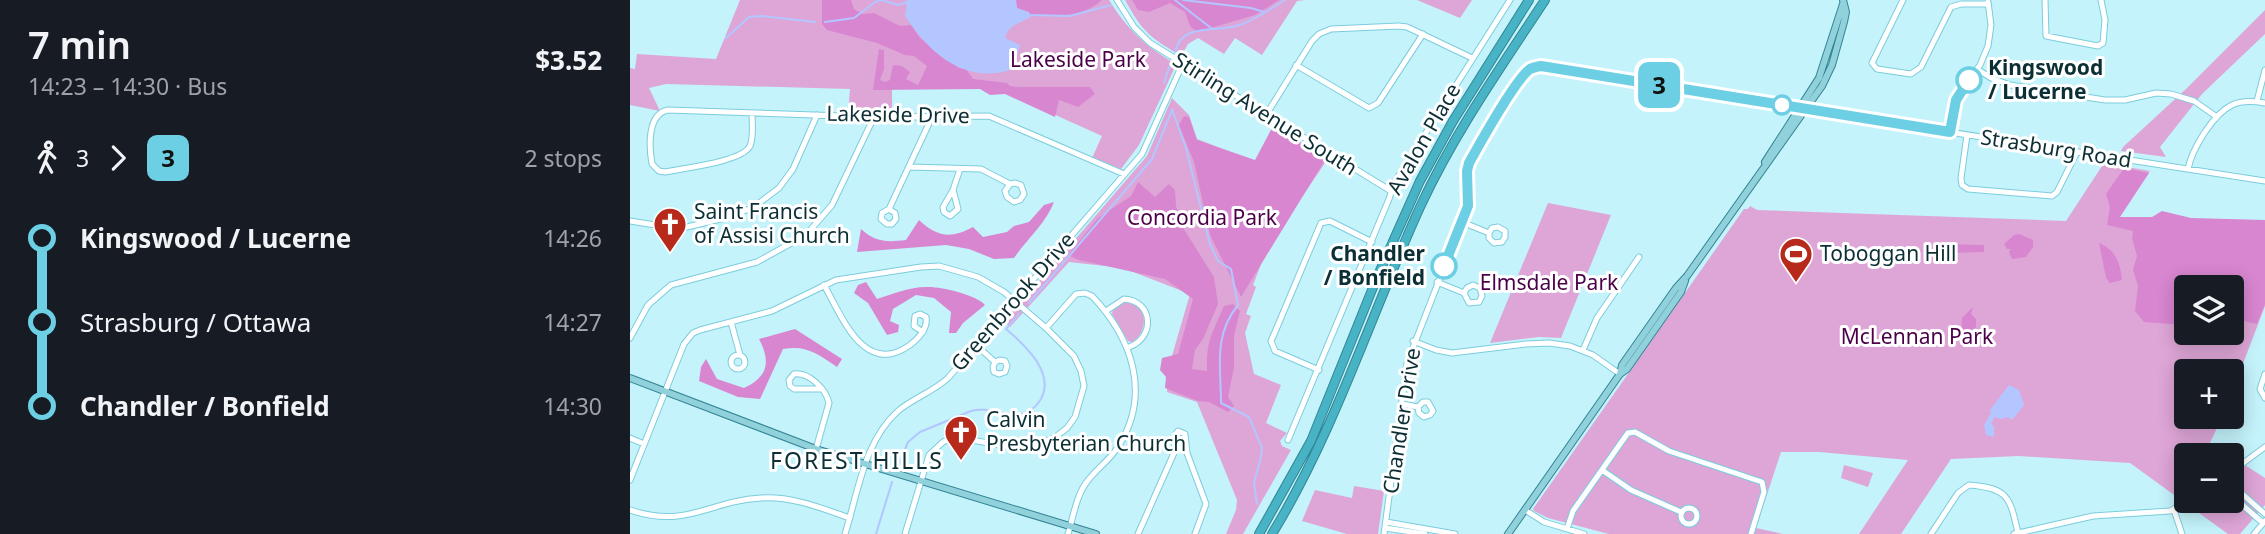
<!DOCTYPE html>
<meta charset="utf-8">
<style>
:root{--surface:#171b24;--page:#20242c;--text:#f1f3f6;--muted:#9ea1a6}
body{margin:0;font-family:"Noto Sans",sans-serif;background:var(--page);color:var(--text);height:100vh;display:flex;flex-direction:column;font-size:26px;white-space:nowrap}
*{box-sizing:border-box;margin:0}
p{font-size:23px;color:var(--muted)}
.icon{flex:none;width:38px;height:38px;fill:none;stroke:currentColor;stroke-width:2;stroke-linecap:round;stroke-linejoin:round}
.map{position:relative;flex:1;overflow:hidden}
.details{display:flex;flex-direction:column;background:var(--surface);width:630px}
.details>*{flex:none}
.badge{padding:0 14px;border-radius:10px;font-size:24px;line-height:46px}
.fabs{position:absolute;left:1544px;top:275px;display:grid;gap:14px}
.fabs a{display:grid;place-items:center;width:70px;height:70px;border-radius:7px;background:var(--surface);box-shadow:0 4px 18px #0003;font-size:35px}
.map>.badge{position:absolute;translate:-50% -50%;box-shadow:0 0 0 4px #fff}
.legs{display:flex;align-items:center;gap:10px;height:77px;padding:0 28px;font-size:23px}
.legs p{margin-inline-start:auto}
.overview{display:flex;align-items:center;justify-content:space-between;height:119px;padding:0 28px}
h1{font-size:38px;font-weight:600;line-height:52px}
ul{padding:0 28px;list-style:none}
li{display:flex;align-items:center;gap:24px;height:84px;font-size:26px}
li i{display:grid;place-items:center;width:10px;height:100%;margin:0 9px;background:currentColor}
li i::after{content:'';width:18px;height:18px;margin:-9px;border:5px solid;border-radius:50%;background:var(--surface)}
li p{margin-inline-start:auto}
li:first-child i{background:linear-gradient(#0000 50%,currentColor 0)}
li:last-child i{background:linear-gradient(currentColor 50%,#0000 0)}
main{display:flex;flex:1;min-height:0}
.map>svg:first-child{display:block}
</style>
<main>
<section class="details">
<div class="overview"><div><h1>7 min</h1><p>14:23 – 14:30 · Bus</p></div><b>$3.52</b></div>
<div class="legs"><svg class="icon" aria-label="walk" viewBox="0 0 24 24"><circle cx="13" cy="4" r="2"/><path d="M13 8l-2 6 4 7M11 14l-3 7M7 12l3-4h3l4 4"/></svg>3<svg class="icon" aria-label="forward" viewBox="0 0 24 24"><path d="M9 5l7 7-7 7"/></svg><b class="badge" style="background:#6ccfe3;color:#111">3</b><p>2 stops</p></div>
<ul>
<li><i style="color:#6ccfe3"></i><b>Kingswood / Lucerne</b><p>14:26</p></li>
<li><i style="color:#6ccfe3"></i><span>Strasburg / Ottawa</span><p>14:27</p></li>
<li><i style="color:#6ccfe3"></i><b>Chandler / Bonfield</b><p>14:30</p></li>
</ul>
</section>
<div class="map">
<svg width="1635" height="534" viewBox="0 0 1635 534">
<rect width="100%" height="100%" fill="#c4f3fc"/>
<path fill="#dea6d7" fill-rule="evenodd" d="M110,0H479C498,30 514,45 544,63L545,67L509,145L491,169L462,158L472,136L363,87H262V113H218L220,89L36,84L19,88L30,111L0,105V68L5,69L7,54L86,59Z
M495,0H675L667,1L632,55L605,38L594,54L568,38L558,44L551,56C520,37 513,33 495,0Z
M787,0H842L830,18Z
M1635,10V34L1572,94L1530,147L1536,157L1491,151L1493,147L1556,89Z
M542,98L559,115L567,139L575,142L626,162L644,124L697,160L637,249L623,285L626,287L616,314L621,316L615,333L624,374L651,385L636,423L657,433L650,441L652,446L661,450L613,534H596L606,510L607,500L567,402L537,392L539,366L560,294L493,268L439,262L380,327L374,322L517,156Z
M1474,163L1520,171L1487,218L1635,224V306L1601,395V371H1556V416L1592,417L1580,443L1599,455H1556V500H1601V456L1635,478V505L1610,534H1598L1500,463L1389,456L1321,459L1271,534H1229L1278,460L1189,452H1151L1126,528L1153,534H979L918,518L904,511L903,509L1114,209H1118L1120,206L1127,210L1436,221ZM1556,287H1601V332H1556Z
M918,203L981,215L931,338L909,337L860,343Z
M493,302C519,304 519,328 503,343L498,341L482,314L483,309Z
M1214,465L1243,473L1238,487L1211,478Z
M724,486L754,491L748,534H717L672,521L685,490L722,498Z"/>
<path fill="#d886d0" d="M192,0H221L224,9L232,14L244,13L270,26L281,25L290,38L329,68L336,69L343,79L377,83L380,86L389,87H460L465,94L448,107L429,100L425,117L375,94L360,95L350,89L243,90L249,49L254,50V69L250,80L255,82L260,80L263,65L272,66L280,72L276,79L288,85L297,66L284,56L275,55L247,43L197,30L192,24Z
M386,0H472C452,18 426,16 401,15L398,12L387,8Z
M502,0H649L625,15L567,32L560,26L555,12L540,3L519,12L508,10Z
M554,116L559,117L567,140L625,160L643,126L695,160L611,297L580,235L564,162L549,125Z
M1494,168L1519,173L1490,217H1522L1532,211L1561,218L1635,220V304L1627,324L1606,319L1601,320V287H1556V325L1514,322L1505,311L1508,286L1503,270L1507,256L1502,238L1503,231L1477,225L1480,207L1476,194Z
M508,182L525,197L539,184L545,190L546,206L552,226L584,277L588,304L573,339L565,350L562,369L577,371C576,341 582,334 594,306L603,304L610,311L604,336V367L598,397L604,406L598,412L579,402L568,401L535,388L536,377L530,370L532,358L548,354L563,299L535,279L449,260L438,255L468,218L501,196Z
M424,202C416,223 397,239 384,258L364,259L339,249L316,245L227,252L231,229C246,243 258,242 276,240L289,220C307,237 321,239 343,227L353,237L377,232L384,226L399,222L414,205Z
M1389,234L1403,240V247L1396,257L1382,259L1379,252L1381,249H1377L1374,244L1384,235Z
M1469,243C1486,250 1490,263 1492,280L1480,283L1476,278Z
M1315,244L1354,245V252L1319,253L1310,249Z
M236,282L247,299C263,294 279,287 296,287C310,286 347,295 355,305L333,323L326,333H319L321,312L304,298L286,295L263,309L260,321L269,325L268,332L257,335L238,303L224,293L228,285Z
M1343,307L1341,314L1346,319V327L1338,333L1336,346H1331L1332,318Z
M165,329L212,359L207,367C188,354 177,345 153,349L130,399L108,397L69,381L71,367L76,359L87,379L114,388C138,377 141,362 129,339Z"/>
<path fill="#b3c6ff" d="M277,0H386L387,8L399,12L401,17C390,23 378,25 375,38L390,45L383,69C336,86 299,53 275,16Z
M1379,385L1389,390L1394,405L1382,420L1379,417L1371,419L1365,417L1361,424L1364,426V437L1356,435L1354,425L1361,413L1360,410Z"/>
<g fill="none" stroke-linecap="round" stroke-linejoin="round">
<path stroke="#b3c6ff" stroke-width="2" d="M545,0L581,28
M553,0L621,8L634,12
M401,15L440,16L481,5
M195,22L224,18L245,2L252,0L268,5L277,2
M96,38L119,17L131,16L185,22
M545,52C551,23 585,32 606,26C622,22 640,9 655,0
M534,83L541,62
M542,109L556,148L580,244L588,261L601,269L608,305C583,336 591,366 591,403L619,417L632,448L631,457L624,483L627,504
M399,303L522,159L542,110
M269,464L278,442L290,432L341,411C358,406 374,417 391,414C397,413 405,408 409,402C428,375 395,345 376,329L389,314
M246,534L262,482"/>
<defs>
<path id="minor" d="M487,0L504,27L520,43L761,191
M1273,0L1242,63L1247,69L1281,74L1291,67L1321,7L1331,4H1358
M1415,0L1416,36L1468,46L1473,43L1475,20L1471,0
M666,65L739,108L748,103L793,34
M1347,69L1361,78L1380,85L1475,100H1495L1526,93L1541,94L1564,101L1587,117
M1627,101L1635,70
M122,113C122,123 124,137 120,146C112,162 53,168 35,172L29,171L22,164C19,147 17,114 38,110L244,117L359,116L494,174
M636,115L682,41L689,34L701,29L769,26L777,27L842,58
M1320,132L1326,100L1350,65L1358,46L1361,25L1358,2
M1337,135L1331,178L1332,185L1338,189L1422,196L1427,192L1447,152
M280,167L351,169L380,184L385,183L391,185L394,194L390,200L384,202L377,197L375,191L380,184
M1558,169C1562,149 1583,114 1602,105C1612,100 1624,101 1635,103
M323,190L328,209L320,216L314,212L313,207L323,190L330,169
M259,209L265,213L266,219L262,224H257L251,219L252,213L259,209L302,117
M0,221L44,228L57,227L99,217L124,207L149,188L163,169L187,115
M832,222L859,233V238L864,243L872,242L875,237V231L868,227L862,228L859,233
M807,282L834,293L839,303L849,302L852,296L850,288L843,285L837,288L834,293
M194,285C212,316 234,378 280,345C289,338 298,328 296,317L290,314L285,316L284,326L293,332
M476,311L494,299C524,301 525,338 499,347
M101,322L110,355
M416,328L446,294L455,293L462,296C502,338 522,394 488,447C479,461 465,470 456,483C446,497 443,518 438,534
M0,338L18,305L41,285L127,262L176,235L202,205L244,117
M783,341L806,350L822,353L896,344L919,343L940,346L963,355L990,374
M347,346L365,362L370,360L375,361L377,366L375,372L369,374L364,372L363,367L365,362
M953,350L967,318L1009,257
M101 362a7 7 0 1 1 14 0a7 7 0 1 1-14 0Z
M689,370L645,351L641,341L645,332L691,223L700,221L742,242
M1635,374L1630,389L1635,398
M772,404L788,407L793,402H798L803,411L800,415L794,417L789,413L788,407
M0,438L14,444
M658,440L759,199L764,183L880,0
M186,449L199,403C196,389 179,372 164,374L159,380L160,386L164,389H192
M972,470L1001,490L1051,512
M1601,472L1635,447
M0,480L54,344L63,333L70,330L142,311L206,280L291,267L309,266L348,277L374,292L416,328L444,356L451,371L454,386L445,417L437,428L424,438L401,447L386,448L336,439L322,438L313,442L299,455L275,534
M1601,484L1635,514
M1601,495L1633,523
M1051 516a8 8 0 1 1 16 0a8 8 0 1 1-16 0Z
M0,510C58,529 78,501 131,498C162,496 191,508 220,518
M895,510L914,522L954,534
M1544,510L1552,534
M756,522L825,534
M755,528L795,534
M937,529L943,511L995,437L998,433L1005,432L1039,451L1132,482L1134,492L1121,534
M215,534C228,493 234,441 268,411C283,398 303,392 318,378L512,154L553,63
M508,534L544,453L546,434L548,431L555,434L557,453L576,504L565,534
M754,534L777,363L838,206L840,196L837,171L839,163L896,73L902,67L910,66L1216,116L1635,181
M1301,534L1328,493L1339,485C1379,488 1380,498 1388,533
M1384,534L1463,516L1540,511L1560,500
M1624,534L1635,521"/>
<path id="major" d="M1135,162L1189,78L1213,4
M990,374L992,365L1046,288L1057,276L1192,86L1202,65L1214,22L1216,12L1213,0
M0,378L186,449L466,534
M878,534L990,374L997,369L1051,292L1055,281"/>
<path id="highway" d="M629,534L681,441L748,275L790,181L823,121L899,0
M642,534C705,431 741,314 791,205C825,132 871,67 915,0"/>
</defs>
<use href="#minor" stroke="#7bcddc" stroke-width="7"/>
<use href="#major" stroke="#328593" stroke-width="8"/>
<use href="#highway" stroke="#328593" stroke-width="10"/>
<use href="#minor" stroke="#fff" stroke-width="5"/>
<use href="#major" stroke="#91d1dc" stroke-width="6"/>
<use href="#highway" stroke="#47b3c5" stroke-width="8"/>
</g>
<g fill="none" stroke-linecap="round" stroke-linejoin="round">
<defs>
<path id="line-1" d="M814,266L838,206L837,171L839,163C849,145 886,79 900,69C904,67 906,67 911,66L1320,132L1326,100L1339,80"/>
</defs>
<use href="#line-1" stroke="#fff" stroke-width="16"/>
<use href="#line-1" stroke="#6ccfe3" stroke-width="10"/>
</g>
<defs>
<symbol id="church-pin" viewBox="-11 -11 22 30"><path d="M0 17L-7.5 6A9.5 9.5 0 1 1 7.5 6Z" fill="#b7291a" stroke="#fff"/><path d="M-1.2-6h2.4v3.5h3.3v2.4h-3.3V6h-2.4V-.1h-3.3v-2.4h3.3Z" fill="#fff"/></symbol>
<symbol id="stadium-pin" viewBox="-11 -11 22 30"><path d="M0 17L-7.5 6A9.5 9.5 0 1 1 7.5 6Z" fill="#b7291a" stroke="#fff"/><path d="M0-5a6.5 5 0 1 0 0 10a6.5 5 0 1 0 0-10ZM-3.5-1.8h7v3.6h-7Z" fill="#fff"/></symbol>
</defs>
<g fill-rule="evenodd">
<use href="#church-pin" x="21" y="205" width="38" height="52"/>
<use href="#stadium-pin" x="1147" y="235" width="38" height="52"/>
<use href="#church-pin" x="312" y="413" width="38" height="52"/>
</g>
<g fill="#fff" stroke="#6ccfe3" stroke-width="3.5">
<circle cx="1339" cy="80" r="12"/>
<circle cx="1152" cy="105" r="9"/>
<circle cx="814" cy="266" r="12"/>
</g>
<g text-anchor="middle" stroke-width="6" stroke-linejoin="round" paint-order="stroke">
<g font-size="21" fill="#4c0049" stroke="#fff">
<text x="448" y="67">Lakeside Park</text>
<text x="572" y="225">Concordia Park</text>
<text x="919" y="290">Elmsdale Park</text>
<text x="1287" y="344">McLennan Park</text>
</g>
<g font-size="21" font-weight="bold" fill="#0b2f35" stroke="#fff" text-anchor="start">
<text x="1358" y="75">Kingswood<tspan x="1358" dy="24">/ Lucerne</tspan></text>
<text x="795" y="261" text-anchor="end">Chandler<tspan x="795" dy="24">/ Bonfield</tspan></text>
</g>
<g font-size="21" fill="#0b2f35" stroke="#fff">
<text transform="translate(635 114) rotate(32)" y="7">Stirling Avenue South</text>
<text transform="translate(268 115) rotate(1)" y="7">Lakeside Drive</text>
<text transform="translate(794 139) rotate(-60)" y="7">Avalon Place</text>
<text transform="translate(1426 149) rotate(9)" y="7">Strasburg Road</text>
<text transform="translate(383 302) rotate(-49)" y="7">Greenbrook Drive</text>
<text transform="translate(772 421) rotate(-81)" y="7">Chandler Drive</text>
</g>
<g font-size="21" fill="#0b2f35" stroke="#fff" text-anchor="start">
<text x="64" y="219">Saint Francis<tspan x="64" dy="24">of Assisi Church</tspan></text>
<text x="1190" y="261">Toboggan Hill</text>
<text x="356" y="427">Calvin<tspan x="356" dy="24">Presbyterian Church</tspan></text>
</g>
<g font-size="23" letter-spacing="2" fill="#0b2f35" stroke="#fff">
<text x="227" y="469">FOREST HILLS</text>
</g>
</g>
</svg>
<div class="fabs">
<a><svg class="icon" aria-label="layers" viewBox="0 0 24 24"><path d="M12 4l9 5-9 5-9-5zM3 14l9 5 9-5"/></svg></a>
<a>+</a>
<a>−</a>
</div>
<b class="badge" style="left:1029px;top:85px;background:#6ccfe3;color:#111">3</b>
</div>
</main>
